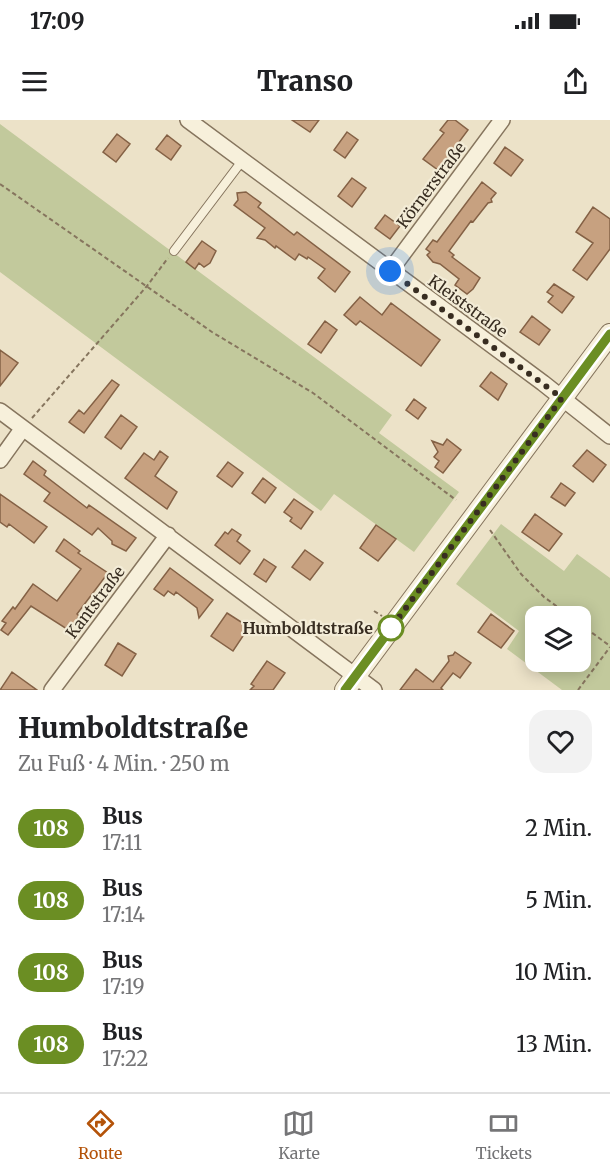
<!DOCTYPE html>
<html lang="de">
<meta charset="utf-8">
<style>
:root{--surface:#fff;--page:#f2f2f2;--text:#202124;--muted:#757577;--line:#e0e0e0;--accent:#b45309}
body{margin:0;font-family:Merriweather,serif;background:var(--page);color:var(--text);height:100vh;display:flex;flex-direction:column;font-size:22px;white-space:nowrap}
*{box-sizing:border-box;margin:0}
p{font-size:20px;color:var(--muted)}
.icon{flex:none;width:33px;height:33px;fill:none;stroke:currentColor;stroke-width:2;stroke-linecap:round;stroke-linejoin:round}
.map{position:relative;height:570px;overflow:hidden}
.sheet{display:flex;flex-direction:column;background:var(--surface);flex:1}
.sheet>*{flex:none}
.badge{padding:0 12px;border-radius:20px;font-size:21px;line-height:39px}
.tools{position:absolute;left:525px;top:486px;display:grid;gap:12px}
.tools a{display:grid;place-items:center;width:66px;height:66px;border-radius:12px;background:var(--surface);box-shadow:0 3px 15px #0003;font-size:30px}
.you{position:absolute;width:30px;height:30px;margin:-15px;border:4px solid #fff;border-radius:50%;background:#1a73e8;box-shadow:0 0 0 9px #1a73e833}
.map>.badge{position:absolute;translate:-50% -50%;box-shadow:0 0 0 3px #fff}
.round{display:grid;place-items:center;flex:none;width:63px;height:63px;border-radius:18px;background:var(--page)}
.headline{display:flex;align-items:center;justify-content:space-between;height:102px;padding:0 18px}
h1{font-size:28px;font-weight:800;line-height:45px}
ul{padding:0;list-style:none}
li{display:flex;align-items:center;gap:18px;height:72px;padding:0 18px}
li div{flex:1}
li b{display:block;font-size:22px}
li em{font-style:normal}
li .badge{min-width:66px;font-weight:700;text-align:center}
.status{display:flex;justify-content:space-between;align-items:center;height:42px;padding:0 30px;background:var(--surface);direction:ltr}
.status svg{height:16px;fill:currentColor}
header{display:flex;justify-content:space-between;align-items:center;height:78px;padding:0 18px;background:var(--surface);font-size:27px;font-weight:800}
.menu{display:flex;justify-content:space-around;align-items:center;height:84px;border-top:2px solid var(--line);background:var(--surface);font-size:16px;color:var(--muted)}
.menu a{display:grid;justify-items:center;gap:3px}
.menu .active{color:var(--accent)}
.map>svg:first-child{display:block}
</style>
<div class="status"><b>17:09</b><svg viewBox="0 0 49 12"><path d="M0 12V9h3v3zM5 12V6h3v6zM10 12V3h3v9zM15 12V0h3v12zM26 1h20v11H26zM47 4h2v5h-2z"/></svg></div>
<header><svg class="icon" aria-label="menu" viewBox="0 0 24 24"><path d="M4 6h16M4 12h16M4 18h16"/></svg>Transo<svg class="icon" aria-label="share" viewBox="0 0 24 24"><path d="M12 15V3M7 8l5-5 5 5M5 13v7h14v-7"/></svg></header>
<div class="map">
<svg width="610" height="570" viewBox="0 0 610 570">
<rect width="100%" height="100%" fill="#ece2c8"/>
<path fill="#c2c99c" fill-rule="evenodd" d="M0,4L392,295L379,313L459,372L414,432L334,374L321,391L0,152Z
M501,404L564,451L577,434L610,458V570H562L507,529L519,511L456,464ZM536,496H580V542H536Z"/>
<path fill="#c7a180" stroke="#846145" stroke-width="1.5" d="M292,0H319L310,12Z
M448,0H455L468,10L438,50L423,39L444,13L440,10Z
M347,12L358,20L345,38L334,30Z
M117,14L130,24L116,42L103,32Z
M167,15L181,26L171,40L156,29Z
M505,27L523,40L511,56L494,43Z
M352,58L366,68L352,87L338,76Z
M482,62L496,73L491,79L492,82L488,83L473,102L471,101L449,131L454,135L452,137L480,158L473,169L467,174L455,165L459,159L440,144L433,142L427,135L430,132L426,129L433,120L437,122Z
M246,72L261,83L258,87L294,115L297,112L350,152L335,172L318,158L325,149L308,137L307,139L299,134L295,140L276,126L275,128L265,120L257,118L265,108L234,85L238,80L237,73Z
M593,87L610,99V129L587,160L573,150L593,123L576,112Z
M385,95L400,106L390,119L375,108Z
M202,121L216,131L210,143L204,147L199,143L195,149L186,142Z
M554,164L574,177L562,193L548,182L553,176L547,172Z
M360,177L382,195L391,183L440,220L421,246L360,201L356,205L344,195Z
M532,196L550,210L539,225L520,212Z
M325,201L337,210L321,233L308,224Z
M0,230L18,243L0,266Z
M491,252L507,264L498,280L480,266Z
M112,260L119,265L84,313L69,302L79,290L84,294Z
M414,279L426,288L418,299L406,290Z
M121,295L137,307L121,329L105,317Z
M447,319L461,330L443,353L435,347L439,341L434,337L438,332L432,321L443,325Z
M587,330L606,345L593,362L573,346Z
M160,331L168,337L155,356L177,372L167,389L125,358L144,333L154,340Z
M33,341L46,351L44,355L87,388L89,385L136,418L126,431L112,424V421L98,408L92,415L44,381L50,373L24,354Z
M228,342L243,353L232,367L217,356Z
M263,358L276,368L265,383L252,373Z
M561,363L575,373L565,386L551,377Z
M0,374L47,407L34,423L9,404L7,407L0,402Z
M294,379L313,392L301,409L290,401L292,398L284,392Z
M535,394L562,414L549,431L522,412Z
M376,405L396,419L378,441L360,428Z
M232,409L241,415L237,421L250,431L240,444L215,425L225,412L228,414Z
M64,419L80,431L78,433L108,453L77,494L79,496L70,511L31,486L8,515L1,510L6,503L2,501L13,487L15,489L33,464L57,481L81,449L56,431Z
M305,430L323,443L310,460L292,447Z
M264,439L276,447L266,462L254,454Z
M170,448L213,480L199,498L197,488L176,472L174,475L168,471L164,476L154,469Z
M227,493L249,507L233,531L211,516Z
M491,494L514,511L501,528L478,512Z
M118,523L136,534L122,556L105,545Z
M455,532L471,543L460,558L453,553L441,568L443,570H400L416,549L433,562L449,541L448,536L453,535Z
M267,541L285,553L273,570H250L254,566L251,564Z
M12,552L37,570H0Z"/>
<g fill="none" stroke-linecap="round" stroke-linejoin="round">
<defs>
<path id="service" d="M174,131L242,41"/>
<path id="minor" d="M188,0L543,263L610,316
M390,151L502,0
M0,291L374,570
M0,340L23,308
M52,570L168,415"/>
<path id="tertiary" d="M345,570L610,214"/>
</defs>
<use href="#service" stroke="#86755e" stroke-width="10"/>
<use href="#minor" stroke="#86755e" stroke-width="18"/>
<use href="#tertiary" stroke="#86755e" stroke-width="22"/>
<path stroke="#86755e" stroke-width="2" stroke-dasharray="4.5 3" stroke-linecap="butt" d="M0,64L212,212L313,273L456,380
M32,298L147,166L168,138
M490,410L521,454L544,477L570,496
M374,491L382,496
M580,504L610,526
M578,570L610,527"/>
<use href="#service" stroke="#f7f0db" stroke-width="8"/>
<use href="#minor" stroke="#f7f0db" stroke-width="15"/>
<use href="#tertiary" stroke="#f7f0db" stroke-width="20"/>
</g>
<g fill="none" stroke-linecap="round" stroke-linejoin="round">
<defs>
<path id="line" d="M345,570L610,214"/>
</defs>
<use href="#line" stroke="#fff" stroke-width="14"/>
<use href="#line" stroke="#6b8e23" stroke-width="9"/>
<path stroke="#382d21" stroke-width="6" stroke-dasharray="0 10.8" d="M390,151L562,278L391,508"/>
</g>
<circle fill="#fff" stroke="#6b8e23" stroke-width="3" cx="391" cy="508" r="12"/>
<g text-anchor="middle" stroke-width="4.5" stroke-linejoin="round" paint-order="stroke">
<g font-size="16" fill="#382d21" stroke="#f3ecd7">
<text transform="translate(431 65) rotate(-53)" y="6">Körnerstraße</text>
<text transform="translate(468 186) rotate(36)" y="6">Kleiststraße</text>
<text transform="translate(95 482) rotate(-53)" y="6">Kantstraße</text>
</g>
<g font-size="16" font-weight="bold" fill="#382d21" stroke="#f3ecd7" text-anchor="end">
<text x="373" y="514">Humboldtstraße</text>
</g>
</g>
</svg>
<div class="tools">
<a><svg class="icon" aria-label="layers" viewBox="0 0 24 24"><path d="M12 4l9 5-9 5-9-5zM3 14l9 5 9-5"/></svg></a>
</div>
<div class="you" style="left:390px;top:151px"></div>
</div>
<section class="sheet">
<div class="headline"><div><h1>Humboldtstraße</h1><p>Zu Fuß · 4 Min. · 250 m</p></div><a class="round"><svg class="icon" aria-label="heart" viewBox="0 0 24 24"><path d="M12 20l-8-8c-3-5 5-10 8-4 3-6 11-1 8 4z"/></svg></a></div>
<ul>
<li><span class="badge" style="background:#6b8e23;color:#fff">108</span><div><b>Bus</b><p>17:11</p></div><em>2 Min.</em></li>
<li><span class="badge" style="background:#6b8e23;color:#fff">108</span><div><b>Bus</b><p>17:14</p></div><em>5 Min.</em></li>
<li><span class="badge" style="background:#6b8e23;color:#fff">108</span><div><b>Bus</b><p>17:19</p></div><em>10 Min.</em></li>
<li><span class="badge" style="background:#6b8e23;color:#fff">108</span><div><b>Bus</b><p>17:22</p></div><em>13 Min.</em></li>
</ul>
</section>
<nav class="menu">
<a class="active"><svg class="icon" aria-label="directions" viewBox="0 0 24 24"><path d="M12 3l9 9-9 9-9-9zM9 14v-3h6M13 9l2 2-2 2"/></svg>Route</a>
<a><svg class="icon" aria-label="map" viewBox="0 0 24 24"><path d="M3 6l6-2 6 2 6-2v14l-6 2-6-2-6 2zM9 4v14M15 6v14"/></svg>Karte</a>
<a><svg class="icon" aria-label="tickets" viewBox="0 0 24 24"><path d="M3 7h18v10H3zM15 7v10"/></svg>Tickets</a>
</nav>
